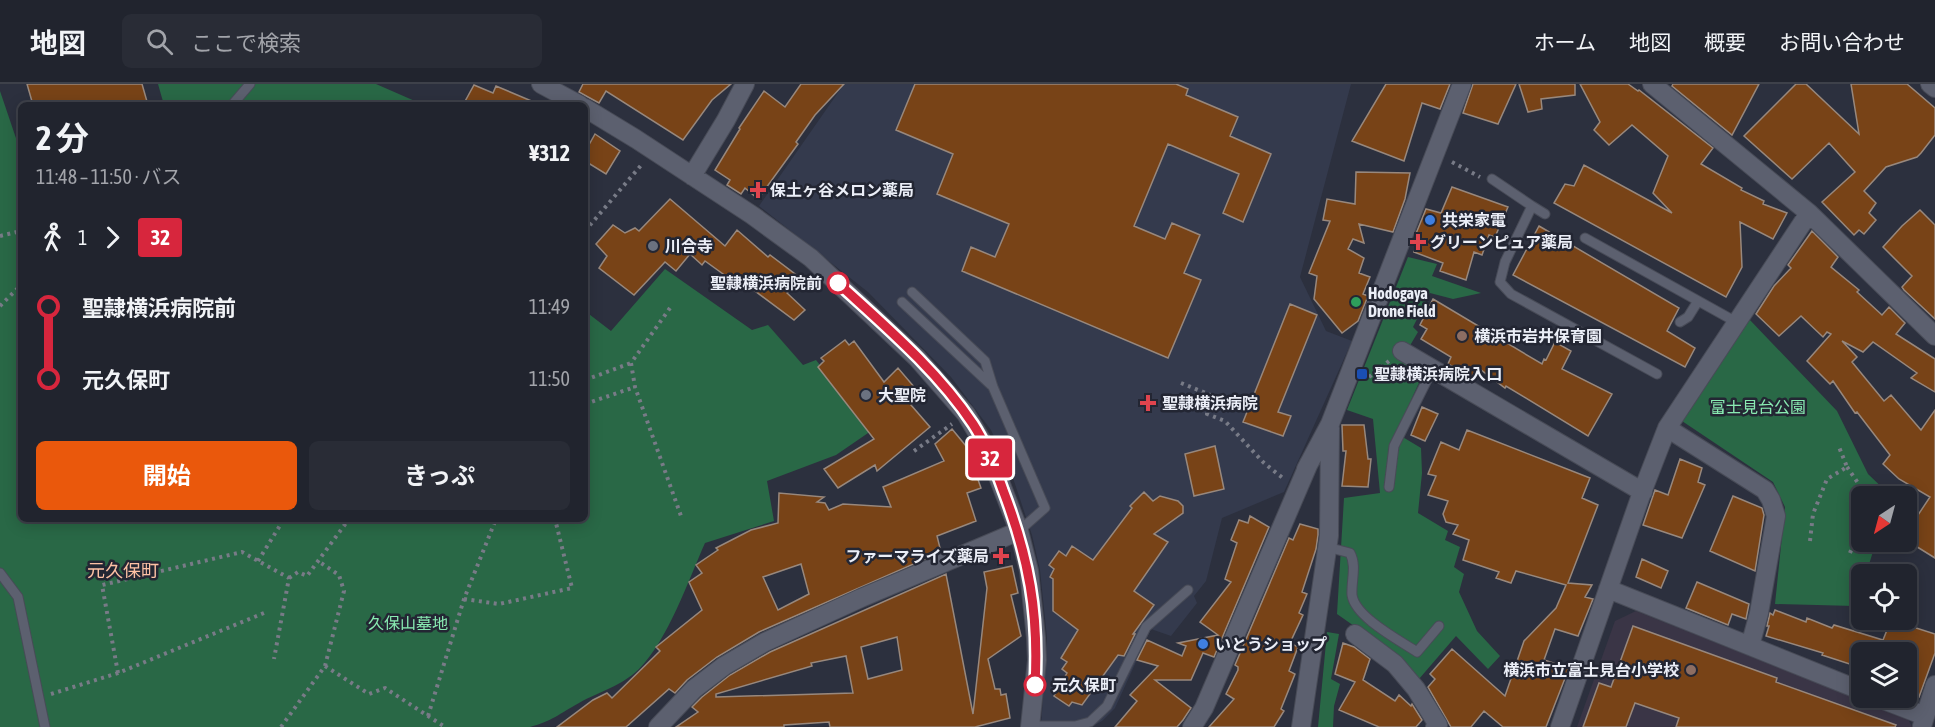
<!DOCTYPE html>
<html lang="ja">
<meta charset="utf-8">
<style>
:root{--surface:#21242e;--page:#292c36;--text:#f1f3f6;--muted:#a2a4aa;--line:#3e414a;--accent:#ea580c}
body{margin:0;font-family:"Asap Condensed","Noto Sans JP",sans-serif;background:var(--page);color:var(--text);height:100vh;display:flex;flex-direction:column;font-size:22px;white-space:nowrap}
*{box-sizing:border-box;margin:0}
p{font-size:20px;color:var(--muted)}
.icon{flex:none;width:33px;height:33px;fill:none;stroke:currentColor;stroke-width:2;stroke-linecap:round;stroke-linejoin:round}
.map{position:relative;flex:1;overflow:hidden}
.drawer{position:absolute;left:18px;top:18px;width:570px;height:420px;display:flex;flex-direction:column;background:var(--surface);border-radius:9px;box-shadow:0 3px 15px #0003,0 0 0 2px var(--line)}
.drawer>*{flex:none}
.badge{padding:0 12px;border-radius:4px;font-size:21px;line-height:39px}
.needle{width:39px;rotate:216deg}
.controls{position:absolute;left:1851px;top:402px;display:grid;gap:12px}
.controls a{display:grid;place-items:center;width:66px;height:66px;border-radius:9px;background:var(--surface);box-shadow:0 3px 15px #0003,0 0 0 2px var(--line);font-size:30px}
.map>.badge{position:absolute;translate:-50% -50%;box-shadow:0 0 0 3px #fff}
.legs{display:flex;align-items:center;gap:9px;height:66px;padding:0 18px;font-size:20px}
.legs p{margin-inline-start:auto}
.head{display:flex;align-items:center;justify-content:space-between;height:102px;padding:0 18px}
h1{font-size:33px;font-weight:700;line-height:45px}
.primary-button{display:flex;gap:12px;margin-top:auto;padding:12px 18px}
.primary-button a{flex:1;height:69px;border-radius:9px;background:var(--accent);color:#fff;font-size:24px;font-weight:700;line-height:69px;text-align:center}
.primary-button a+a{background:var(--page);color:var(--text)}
ul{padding:0 18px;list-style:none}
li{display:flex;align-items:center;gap:21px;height:72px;font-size:22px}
li i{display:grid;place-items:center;width:9px;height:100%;margin:0 8px;background:currentColor}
li i::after{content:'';width:15px;height:15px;margin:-8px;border:4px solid;border-radius:50%;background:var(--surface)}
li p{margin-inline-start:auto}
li:first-child i{background:linear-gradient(#0000 50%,currentColor 0)}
li:last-child i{background:linear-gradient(currentColor 50%,#0000 0)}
header{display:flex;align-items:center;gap:36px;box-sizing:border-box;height:84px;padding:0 30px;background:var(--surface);border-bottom:2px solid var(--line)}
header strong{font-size:28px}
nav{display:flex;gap:33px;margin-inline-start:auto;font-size:21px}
.search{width:420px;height:54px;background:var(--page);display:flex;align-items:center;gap:15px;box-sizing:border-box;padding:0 21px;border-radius:9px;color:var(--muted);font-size:22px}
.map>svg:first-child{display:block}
</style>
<header>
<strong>地図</strong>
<div class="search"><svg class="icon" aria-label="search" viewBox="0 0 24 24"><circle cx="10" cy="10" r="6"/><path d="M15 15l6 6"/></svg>ここで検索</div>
<nav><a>ホーム</a><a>地図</a><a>概要</a><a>お問い合わせ</a></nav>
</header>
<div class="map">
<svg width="1935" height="643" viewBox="0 0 1935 643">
<rect width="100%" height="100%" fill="#2c303e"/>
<path fill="#343a4d" d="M844,0H1351L1300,193L1326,247L1352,257L1284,408L1222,434L1206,497L1194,512L1197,519L1171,552L1151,545L1115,624L1102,637L1091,643H1041L1047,554L1040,486L1032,451L1012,391L991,346L951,293L868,208L759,122Z"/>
<path fill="#3a3546" d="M1636,527L1908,635L1912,643H1577L1615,537Z"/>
<path fill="#296846" d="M158,0H376L424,21H164Z
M0,7L21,69V435H585V227L611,247L665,185L752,246L768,241L803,281L816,276L871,347L836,371L767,397L774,437L705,459C688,497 668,556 639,585C620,603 600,607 579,619C559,630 552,637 530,643H0Z
M1408,173L1437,180L1432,192L1481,209L1453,215L1430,209L1413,243L1418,248L1402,275L1423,290L1396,349L1421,364L1422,389L1418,429L1448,447L1445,456L1460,463L1454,483L1464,490L1459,508L1477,547L1500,572L1488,585L1456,552L1419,595L1397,572L1337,530L1344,414L1380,409L1373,335L1347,326Z
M1749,235L1837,327L1868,390L1891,412H1862V458H1876L1866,490H1862L1861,503L1855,522L1775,520L1785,423L1773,398L1682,337Z
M1327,548L1339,550L1331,595L1340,600L1334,622L1333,643H1318Z"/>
<path fill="#784317" stroke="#98887d" stroke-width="1.5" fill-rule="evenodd" d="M27,0H142L148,21H33Z
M583,0H731L712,16L683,56L606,7L599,19L588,13L579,8Z
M801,0H844L815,31L796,58L798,60L758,115L745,104L741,110L727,101L730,96L715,86L740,45L739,44L764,7L785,23Z
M915,0H1176L1188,5L1186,11L1238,33L1230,52L1271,70L1243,138L1223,129L1239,90L1168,60L1134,142L1165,155L1172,139L1200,151L1184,189L1201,196L1168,274L962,187L971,163L995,173L1009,140L937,110L953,70L896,46Z
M1386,0H1450L1440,25L1422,19L1404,77L1352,57Z
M1473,0H1516L1498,40L1463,29Z
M1519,0H1575V11L1541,15L1542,25L1528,28Z
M1580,0H1628L1638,7L1639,6L1713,64L1701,80L1742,104L1741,106L1764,117L1763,120L1787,129L1773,155L1740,138L1742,183L1726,213L1554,119L1565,100L1574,102L1584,81L1672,129L1653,109L1668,72L1632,41L1609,61L1594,46L1600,38Z
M1673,0H1759L1732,51L1672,2Z
M1796,0H1806L1859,50L1851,0H1907L1935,24V51L1921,69L1917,73L1886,83L1864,107L1876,119L1869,129L1876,136L1864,150L1859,146L1854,151L1822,118L1855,88L1829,59L1792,95L1744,52Z
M474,1L493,9L496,2L541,21H463Z
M595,50L620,67L606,90L585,77V68Z
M1356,88L1410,89L1405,115L1393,148L1359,140L1364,159L1353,155L1348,165L1364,174L1359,189L1370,193L1363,210L1368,212L1358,237L1342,249L1314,215L1317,192L1309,189L1330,137L1323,136L1327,115L1355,120Z
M1452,103L1508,123L1495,153L1489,151L1482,171L1474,168L1466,196L1440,187L1443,179L1414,168L1420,154L1415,152L1426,125L1441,129Z
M670,115L725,162L737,146L768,173L770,171L799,193L787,209L805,226L794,236L740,196L737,200L705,177L702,181L690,170L676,187L665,178L634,211L599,184L607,172L596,160L613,141L625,149L635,144L639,147Z
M1920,126L1935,141V235L1904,206L1902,203L1912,192L1883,163L1902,142Z
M1539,142L1679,224L1667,247L1695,264L1685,283L1513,191Z
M1812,147L1838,173L1831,183L1859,206L1857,208L1882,231L1889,223L1905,239L1896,250L1935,275V308L1911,294L1917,289L1873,258L1863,268L1842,257L1857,273L1852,278L1884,317L1891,311L1921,346L1935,326V474L1906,456V449L1930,413L1899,395L1883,380L1890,371L1857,328L1855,329L1833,297L1830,300L1807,277L1831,250L1827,248L1823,253L1801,232L1779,252L1756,230L1774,202L1791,184L1788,181Z
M1433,215L1542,280L1544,275L1546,276L1555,258L1571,267L1562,285L1612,310L1588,352L1506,302L1505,304L1477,283L1472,293L1448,280L1451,273L1421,255L1427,245L1420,241Z
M1290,220L1317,231L1278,328L1291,332L1283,352L1243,338Z
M845,256L849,261L854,257L884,298L898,284L921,311L911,321L930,343L877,387L875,381L838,404L824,385L874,355L818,283L824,277L821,274Z
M1422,323L1438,330L1425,357L1411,351Z
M1342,341H1364L1368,375H1371L1368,403L1342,402L1346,367H1343Z
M952,345L966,362L981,404L967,409L976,437L937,452L941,468L759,548L717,573L687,596L675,609L669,605L626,643H557L593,616L607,609L612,614L660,567L656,563L702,526L689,498L702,489L696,481L718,466L716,464L751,446L778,439L779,409L824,413L817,418L825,419L829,426L843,420L891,423L883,403L944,377L935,360ZM801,480L809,510L778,526L763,493Z
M1467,346L1590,394L1582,414L1598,421L1568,499L1592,501L1585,513L1593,515L1578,552L1555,545L1544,576L1569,584L1546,643H1503L1484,627L1471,643H1451L1428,603L1435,595L1430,590L1452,565L1505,612L1524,557L1556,524L1566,501L1516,487L1511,499L1496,494L1499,488L1463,476L1469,456L1453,450L1458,441L1446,438L1443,430L1448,417L1428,411L1436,392L1428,390L1441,358L1459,366Z
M1215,362L1224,405L1194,412L1185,370Z
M1680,375L1702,384L1698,398L1705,401L1682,454L1643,441L1655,406L1668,411Z
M1144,408L1153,417L1160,412L1178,417L1183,422V429L1154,450L1168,458L1134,507L1154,521L1133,550H1135L1124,572L1118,571L1082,621L1072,618L1069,622L1054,612L1067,589L1062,585L1067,578L1061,574L1078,546L1053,527V495L1050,493L1054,485L1049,481L1059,467L1066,472L1072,462L1093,476L1132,424L1130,422Z
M1733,412L1762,424L1764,431L1755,487L1710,467Z
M1250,432L1269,443L1214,573L1203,569L1191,596H1155L1191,624L1183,636L1177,643H1115L1137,617L1130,611L1158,582L1137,576L1147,556L1182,572L1186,562L1178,559L1218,551L1200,538L1231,498L1225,495L1237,459L1231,456L1239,436L1248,439Z
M1300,440L1318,445V451L1316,465L1302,508L1307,510L1299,529L1303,531L1290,559L1298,563L1289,587L1295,590L1281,625L1284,627L1274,643H1209L1234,615L1226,610L1238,586V583L1235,581L1289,454L1293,456Z
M1642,475L1668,487L1661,504L1636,493Z
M1012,482L1018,509L1011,511L1021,552L988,575L995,605H1000L1001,611L1006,610L1010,634L975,643H830L829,638L784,641V643H676L698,628L692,623L702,613L730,591L770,568L946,490L973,630L987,504L984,488ZM897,553L902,586L868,595L861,563ZM846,572L853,609L716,613V610L812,582L811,579Z
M1697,498L1749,520L1746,535L1732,530L1728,541L1686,524Z
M1775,526L1806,538L1807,534L1832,544L1834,541L1883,556L1891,536L1935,550V569L1919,613L1906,608V568H1862V584L1822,571L1823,569L1766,552L1769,542H1767L1770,529L1773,531Z
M1633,542L1777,594L1776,598L1896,641L1895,643H1676L1679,634L1635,619L1626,643H1583L1599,599L1611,603Z
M1343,559L1354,563L1370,575L1363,596L1395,617L1399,611L1411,622L1412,620L1422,636L1416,643H1379L1339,626L1355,598L1335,590Z"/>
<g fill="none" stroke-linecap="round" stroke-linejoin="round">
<defs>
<path id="service" d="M232,21L250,0
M1492,95L1532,122
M1545,130L1532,122L1505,178L1500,198L1511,210L1657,290
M1585,154L1738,239
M912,208L985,277L993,303L1045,424L1019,447
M902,218L991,301
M1680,238L1688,233L1698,217
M1389,403L1394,362L1432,286
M1327,463L1350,469C1357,482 1351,497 1352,511C1355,533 1399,556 1417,568L1439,542
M0,489L18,513L45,643
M1030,642H1075L1090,638L1107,622L1146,543L1188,506"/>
<path id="minor" d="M541,0L580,21
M1652,0L1809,129L1935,252
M1930,0L1935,4
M585,24L636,55L752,131L811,174L917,274L966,330L985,362L995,385L1019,447L1029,487L1036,554L1037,576L1030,643
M692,92L726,36L745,0
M1402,267L1643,408
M1667,344L1765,406L1771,416L1776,432L1759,529L1750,562
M1306,385L1330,340L1462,0
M1608,505L1862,607
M1355,550L1395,580L1416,605L1438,641L1435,643
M1878,614L1925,632
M1922,642L1935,601
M658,643L694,605L724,582L765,558L861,514L1019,447
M1192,643L1204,624L1309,379
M1301,643L1329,452L1330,344
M1560,643L1641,411L1667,344L1809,129"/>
</defs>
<use href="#service" stroke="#484b57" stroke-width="11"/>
<use href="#minor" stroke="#484b57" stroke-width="20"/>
<path stroke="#787b87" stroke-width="4" stroke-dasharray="3 4.5" stroke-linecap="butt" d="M1452,78L1480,93
M585,147L643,79
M0,152L21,147
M0,222L21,201
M670,224L631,279L635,303L681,432
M1369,293L1389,277
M585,296L631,279
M1181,299L1213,312L1207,330L1225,337L1264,379L1284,395
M585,320L635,303
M914,367L952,340
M1847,383L1867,412
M1810,457L1813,430L1827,395L1847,383L1839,363
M1850,469L1862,438
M258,477L284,435
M289,494L298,488L307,492L349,435
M464,515L499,520L572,504L555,435
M325,582L369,610L385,604L445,643
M118,589L102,501L242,468L289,494L274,575
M51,610L118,589L264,529
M428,632L464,515L496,435
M281,643L325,582L344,507L339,491L318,477"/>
<use href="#service" stroke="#5c606f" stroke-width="9"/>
<use href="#minor" stroke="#5c606f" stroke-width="18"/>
</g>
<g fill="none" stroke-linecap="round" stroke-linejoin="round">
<defs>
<path id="line-1" d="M838,199C885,242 937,286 973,340C986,360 995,383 1003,406C1029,474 1039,529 1035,601"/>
</defs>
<use href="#line-1" stroke="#fff" stroke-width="14"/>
<use href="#line-1" stroke="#d7263d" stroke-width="9"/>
</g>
<g fill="#e0444e" stroke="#232633" stroke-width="2">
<path d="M755 97h6v6h6v6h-6v6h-6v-6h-6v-6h6z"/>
<path d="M1415 149h6v6h6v6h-6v6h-6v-6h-6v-6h6z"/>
<path d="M1145 310h6v6h6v6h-6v6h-6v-6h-6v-6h6z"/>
<path d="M998 463h6v6h6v6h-6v6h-6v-6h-6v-6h6z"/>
</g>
<g fill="#3f7fe0" stroke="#232633" stroke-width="2">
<circle cx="1430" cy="136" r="6"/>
<circle cx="1203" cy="560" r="6"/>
</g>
<g fill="#6b7280" stroke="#232633" stroke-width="2">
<circle cx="653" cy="162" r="6"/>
<circle cx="866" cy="311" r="6"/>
</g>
<g fill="#fff" stroke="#d7263d" stroke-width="3">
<circle cx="838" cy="199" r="10"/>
<circle cx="1035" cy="601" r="10"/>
</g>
<circle fill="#2e9e5b" stroke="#232633" stroke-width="2" cx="1356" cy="218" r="6"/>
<g fill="#8d6e63" stroke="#232633" stroke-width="2">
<circle cx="1462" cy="252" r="6"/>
<circle cx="1691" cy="586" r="6"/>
</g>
<rect fill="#1a4fb4" stroke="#232633" stroke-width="2" x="1356" y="284" width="12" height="12" rx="3"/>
<g text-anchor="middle" stroke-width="5" stroke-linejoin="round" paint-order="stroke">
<g font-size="16" font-weight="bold" fill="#ebeef7" stroke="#232633" text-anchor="start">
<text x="770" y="112">保土ヶ谷メロン薬局</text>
<text x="1442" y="142">共栄家電</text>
<text x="1430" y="164">グリーンピュア薬局</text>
<text x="665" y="168">川合寺</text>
<text x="1368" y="215">Hodogaya<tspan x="1368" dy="18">Drone Field</tspan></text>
<text x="1474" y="258">横浜市岩井保育園</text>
<text x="1374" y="296">聖隷横浜病院入口</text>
<text x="878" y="317">大聖院</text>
<text x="1162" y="325">聖隷横浜病院</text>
<text x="989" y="478" text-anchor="end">ファーマライズ薬局</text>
<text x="1215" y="566">いとうショップ</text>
<text x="1679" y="592" text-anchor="end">横浜市立富士見台小学校</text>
</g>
<g font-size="16" font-weight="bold" fill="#ebeef7" stroke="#232633" text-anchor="end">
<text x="822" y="205">聖隷横浜病院前</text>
<text x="1052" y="607" text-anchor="start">元久保町</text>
</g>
<g font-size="16" fill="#89ebb2" stroke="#232633">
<text x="1758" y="329">富士見台公園</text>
<text x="408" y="545">久保山墓地</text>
</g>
<g font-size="18" fill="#fdc1a4" stroke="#232633">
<text x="123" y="493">元久保町</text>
</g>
</g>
</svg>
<div class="controls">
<a><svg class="needle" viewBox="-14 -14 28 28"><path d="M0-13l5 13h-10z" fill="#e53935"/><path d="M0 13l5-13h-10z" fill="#a2a4aa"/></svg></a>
<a><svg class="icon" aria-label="locate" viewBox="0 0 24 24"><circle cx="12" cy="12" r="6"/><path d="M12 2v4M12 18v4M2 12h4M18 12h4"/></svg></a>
<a><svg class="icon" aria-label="layers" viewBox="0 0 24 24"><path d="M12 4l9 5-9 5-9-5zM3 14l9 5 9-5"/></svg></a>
</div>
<b class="badge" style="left:990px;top:374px;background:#d7263d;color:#fff">32</b>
<section class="drawer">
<div class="head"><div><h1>2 分</h1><p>11:48 – 11:50 · バス</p></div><b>¥312</b></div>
<div class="legs"><svg class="icon" aria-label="walk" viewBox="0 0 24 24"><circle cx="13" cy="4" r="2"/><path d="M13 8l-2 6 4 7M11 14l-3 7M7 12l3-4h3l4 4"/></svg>1<svg class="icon" aria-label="forward" viewBox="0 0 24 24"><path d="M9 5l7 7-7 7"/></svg><b class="badge" style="background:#d7263d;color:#fff">32</b></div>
<ul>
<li><i style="color:#d7263d"></i><b>聖隷横浜病院前</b><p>11:49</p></li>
<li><i style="color:#d7263d"></i><b>元久保町</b><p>11:50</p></li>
</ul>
<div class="primary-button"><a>開始</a><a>きっぷ</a></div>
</section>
</div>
